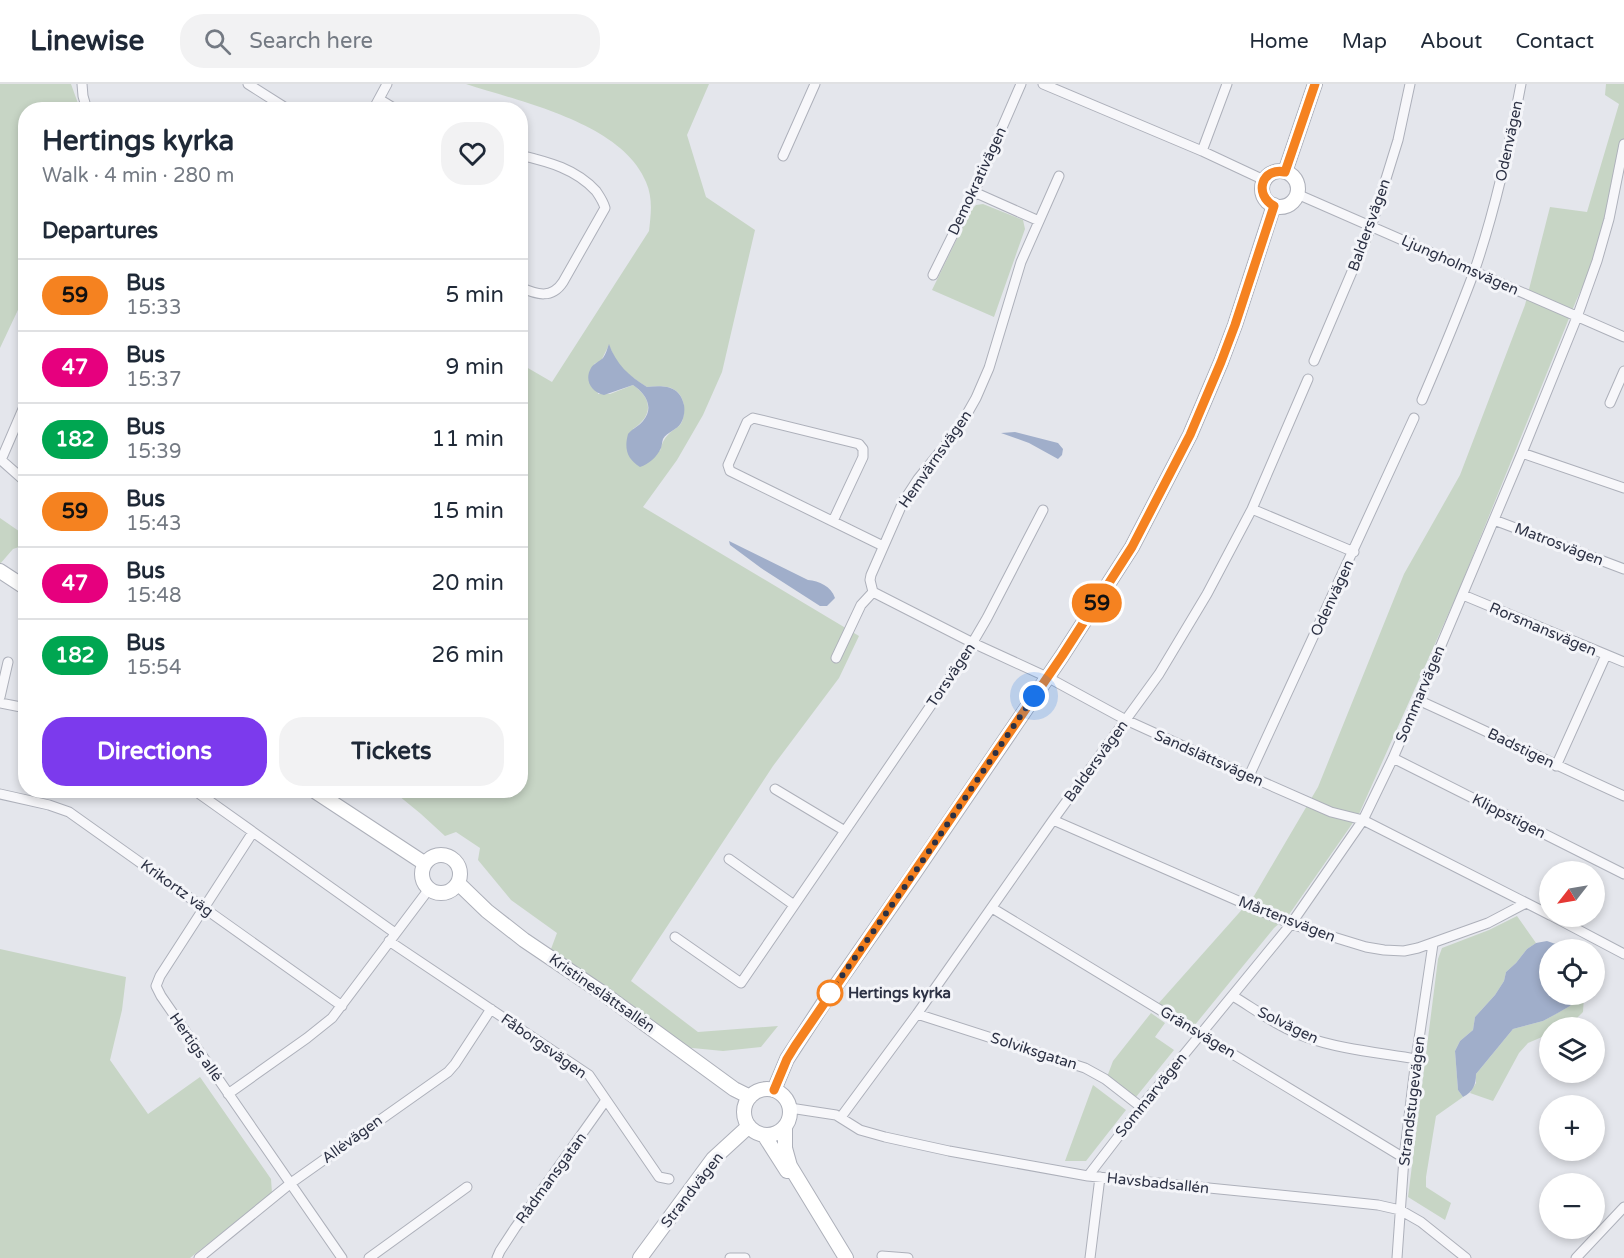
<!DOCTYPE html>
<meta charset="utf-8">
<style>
:root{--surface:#fff;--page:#f2f2f3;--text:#1f2937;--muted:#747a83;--line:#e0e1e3;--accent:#7c3aed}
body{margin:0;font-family:"Varela Round",sans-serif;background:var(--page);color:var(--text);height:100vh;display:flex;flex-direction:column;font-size:22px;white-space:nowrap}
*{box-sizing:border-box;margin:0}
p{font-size:20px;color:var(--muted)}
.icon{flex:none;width:33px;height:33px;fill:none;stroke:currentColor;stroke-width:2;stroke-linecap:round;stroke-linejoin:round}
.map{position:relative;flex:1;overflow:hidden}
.sheet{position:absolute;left:18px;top:18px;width:510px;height:696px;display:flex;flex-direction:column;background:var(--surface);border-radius:24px;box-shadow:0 3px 9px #0003}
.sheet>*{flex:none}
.badge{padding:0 12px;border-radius:20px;font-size:21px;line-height:39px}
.needle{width:39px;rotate:239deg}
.tools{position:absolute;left:1539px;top:777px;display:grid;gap:12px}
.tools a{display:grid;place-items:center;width:66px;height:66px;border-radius:50%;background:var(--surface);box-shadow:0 3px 9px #0003;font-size:30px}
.you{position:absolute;width:30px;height:30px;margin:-15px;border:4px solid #fff;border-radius:50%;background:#1a73e8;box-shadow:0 0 0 9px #1a73e833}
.map>.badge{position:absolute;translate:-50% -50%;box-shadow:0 0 0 3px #fff}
h2{padding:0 24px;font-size:22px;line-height:54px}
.round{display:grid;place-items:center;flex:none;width:63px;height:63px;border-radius:24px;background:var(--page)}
.summary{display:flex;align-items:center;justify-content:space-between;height:102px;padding:0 24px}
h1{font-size:28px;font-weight:700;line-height:45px}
.cta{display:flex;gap:12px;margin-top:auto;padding:12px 24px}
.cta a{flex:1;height:69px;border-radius:24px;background:var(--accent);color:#fff;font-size:24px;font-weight:700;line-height:69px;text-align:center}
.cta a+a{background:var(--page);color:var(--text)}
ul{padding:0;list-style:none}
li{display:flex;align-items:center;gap:18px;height:72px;padding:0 24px;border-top:2px solid var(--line)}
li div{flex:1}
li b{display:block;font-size:22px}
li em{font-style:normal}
li .badge{min-width:66px;font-weight:700;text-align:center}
header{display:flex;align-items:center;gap:36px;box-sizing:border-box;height:84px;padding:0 30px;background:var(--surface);border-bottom:2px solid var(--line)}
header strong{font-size:28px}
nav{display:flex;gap:33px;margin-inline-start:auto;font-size:21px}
.search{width:420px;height:54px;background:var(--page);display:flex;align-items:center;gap:15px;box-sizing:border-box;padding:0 21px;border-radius:24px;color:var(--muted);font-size:22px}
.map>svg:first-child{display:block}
</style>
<header>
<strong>Linewise</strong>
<div class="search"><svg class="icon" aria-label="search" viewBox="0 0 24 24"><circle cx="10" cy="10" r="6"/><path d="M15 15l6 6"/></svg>Search here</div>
<nav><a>Home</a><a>Map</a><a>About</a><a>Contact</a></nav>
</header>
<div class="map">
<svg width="1624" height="1174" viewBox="0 0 1624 1174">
<rect width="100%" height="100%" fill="#e4e6ec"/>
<path fill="#c7d5c5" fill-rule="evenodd" d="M0,0H71L80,25L26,26L25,211L0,264Z
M466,0H709L687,51L706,113L755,146L722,288L703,331L677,376L643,423L859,552L839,594L773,682L631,897L698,948L778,942L761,963L723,967L682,963L551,865L557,849L511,816L478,776L480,764L456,748L445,752L421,730L393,707L520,706L521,280L552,298L649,147C651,130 653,114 646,98C622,39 521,18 466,0ZM609,261C611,265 613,271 615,275C623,287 635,296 647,303C664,301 681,301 684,322C684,328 684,336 680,341C679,342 674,346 672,347C665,353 662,358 660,367L633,345C654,331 652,314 633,301L610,310H598L594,280L601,277Z
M1606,0H1624V83L1613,136L1576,217L1459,506L1359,730L1288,832L1274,844L1194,942L1158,920L1254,812L1318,703L1404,490L1460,391L1525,221L1550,123L1587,128L1619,20L1605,11Z
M983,120L1023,136L1025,145L994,233L932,206L971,126L976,121Z
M0,434L26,452L25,461L13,465L0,480Z
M1517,832L1536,859L1527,865L1516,879L1506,888L1504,897L1495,911L1475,933L1473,946L1460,957L1455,967L1458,1006L1463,1013L1436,1032L1426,1093V1103L1451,1119L1445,1136L1408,1113L1438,875L1442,864L1489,846Z
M0,865L126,893L122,926L110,976L148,1030L200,993L271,1095L272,1109L190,1174H0Z
M1579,911H1584L1583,928L1568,943L1550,944L1549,950L1528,959L1519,969L1493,1017L1470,1009L1476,999V990L1513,945L1543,937L1570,922Z
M1151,929L1165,939L1155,953L1174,966L1136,1013L1107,993L1113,977Z
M1093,1001L1126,1026L1086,1077H1065Z"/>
<path fill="#a0aeca" d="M609,260C616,280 629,292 647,303C663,301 680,301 684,321C685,327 684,334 681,339C677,346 667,348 663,355C662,358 662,361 661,364C657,373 649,380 640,383C627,375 624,365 628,350C632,345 639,342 643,337C655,323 645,309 633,301L604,311C591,308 584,296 591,284C594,279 599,278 603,274C606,270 607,265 609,260Z
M1015,348L1058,359L1063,365L1062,371L1058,375L1029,359L1001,349Z
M729,457L808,496C819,497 831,502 835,514L827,522H820L761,484L730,461Z
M1547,857L1570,865L1550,866V910L1579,911L1570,922L1556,930L1543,937L1513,945L1476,990C1476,1001 1473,1008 1463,1013L1458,1006L1455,967L1460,957L1473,946L1475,933L1495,911L1504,897L1506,888L1516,879L1527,865L1536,859Z"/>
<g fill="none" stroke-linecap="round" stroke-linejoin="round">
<defs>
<path id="street" d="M82,0L83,12L87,26
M248,0L289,26
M1043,0L1202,67L1264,96
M379,15L397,26
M373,26L387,0
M1202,67L1227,0
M520,71C549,78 576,85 596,107C600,113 603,117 605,124L563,198C552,215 537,211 520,203
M783,72L815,0
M974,108L1039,137
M1297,110L1624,253
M933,191L974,108L1021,0
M1314,277L1371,143L1398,56L1410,0
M1422,316C1440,274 1458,231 1474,188C1495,127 1509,64 1521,0
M26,318L1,376L26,398
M1610,319L1624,287
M1522,369L1624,404
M1252,425L1354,468
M1494,436L1624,485
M833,437L863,373V365L859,360L753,334L747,338L728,381L730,387L883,462
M873,508L973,559L1047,593L1126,636L1249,692L1331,728L1363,736L1550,831
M1463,511L1624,578
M836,574L861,521L873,508L870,496L871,491L903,418L918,395L959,344L976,314L989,284L1021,178L1059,92
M0,613L8,578
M1418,616C1487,647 1555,681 1624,712
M0,619L26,624
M1393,674L1624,790
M1556,682L1606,571
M1249,692L1414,334
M775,705L845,747
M194,706L395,849
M0,710L49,721L69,728L342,922
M1053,736L1291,840L1366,863L1384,866L1404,867L1418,864L1488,839L1526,819
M253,748L160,892L156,902L161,912L342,1174
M729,775L794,821
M992,824L1404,1074
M1552,832L1624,870
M675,853L741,899L966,570L987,534L1043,426
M389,857L589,991L659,1093L669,1095
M1233,912C1256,926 1280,944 1306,953C1338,965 1382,969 1416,975
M917,930L1085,984L1105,995L1141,1023
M228,1010L307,954L332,934L429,805
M790,1024L836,1031L860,1046L885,1053L949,1067L1088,1092L1330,1116L1378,1121L1400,1126L1421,1138L1466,1174
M841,1033L917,930L1053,736L1159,590L1207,510L1252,425L1308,295
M1088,1092L1141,1023L1291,840L1363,736L1393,674L1418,616L1522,369L1577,233L1597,177L1609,135L1624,60
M882,1172L908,1174
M199,1174L291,1099L448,988L455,980L491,925
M369,1174L467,1103
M497,1174L500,1167L515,1144L606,1016
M730,1174H745
M1090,1174L1100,1093
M1397,1174L1404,1074L1416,975L1433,860
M1576,1174L1624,1123"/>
<path id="secondary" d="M1262 105a18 18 0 1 1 36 0a18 18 0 1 1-36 0Z
M1285,88L1315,0
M0,487L26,504
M313,706L424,779
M422 790a19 19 0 1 1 38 0a19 19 0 1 1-38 0Z
M458,799L487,827L524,856L604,910L734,1005L750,1013
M744 1028a23 23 0 1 1 46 0a23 23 0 1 1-46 0Z
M774,1006L787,975L823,920L913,791L1062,572L1132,463L1190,351L1221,278L1235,241L1274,121
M785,1043V1064L790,1082L846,1174
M764,1051L787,1087
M640,1174L713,1075L749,1042"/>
</defs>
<use href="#street" stroke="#adb0ba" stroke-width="11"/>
<use href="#secondary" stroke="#adb0ba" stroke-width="16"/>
<use href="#street" stroke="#f7f7fa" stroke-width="9"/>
<use href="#secondary" stroke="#fff" stroke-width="14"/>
</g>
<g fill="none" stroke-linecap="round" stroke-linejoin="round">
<defs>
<path id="line" d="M774,1006L787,975L795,962L1062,572L1132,463L1190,351L1221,278L1235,241L1274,122C1253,110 1262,83 1285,88L1315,0"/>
</defs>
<use href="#line" stroke="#fff" stroke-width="14"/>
<use href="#line" stroke="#f58220" stroke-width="9"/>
<path stroke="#2c3144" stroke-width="6" stroke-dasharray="0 10.8" d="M830,909L913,791L1034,612"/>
</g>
<circle fill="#fff" stroke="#f58220" stroke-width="3" cx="830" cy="909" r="12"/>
<g text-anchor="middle" stroke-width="6" stroke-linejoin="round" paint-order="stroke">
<g font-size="15" fill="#2c3144" stroke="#f4f5f9">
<text transform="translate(1509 57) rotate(-78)" y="5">Odenvägen</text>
<text transform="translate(977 97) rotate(-65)" y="5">Demokrativägen</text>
<text transform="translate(1369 141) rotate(-70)" y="5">Baldersvägen</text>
<text transform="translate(1460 181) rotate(24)" y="5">Ljungholmsvägen</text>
<text transform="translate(935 375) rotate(-55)" y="5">Hemvärnsvägen</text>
<text transform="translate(1559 460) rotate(21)" y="5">Matrosvägen</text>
<text transform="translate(1332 514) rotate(-65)" y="5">Odenvägen</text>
<text transform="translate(1543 545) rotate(23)" y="5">Rorsmansvägen</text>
<text transform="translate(951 591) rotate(-56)" y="5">Torsvägen</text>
<text transform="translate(1420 610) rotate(-67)" y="5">Sommarvägen</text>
<text transform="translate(1521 664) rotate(26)" y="5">Badstigen</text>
<text transform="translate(1209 674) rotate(24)" y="5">Sandslättsvägen</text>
<text transform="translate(1096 677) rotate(-54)" y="5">Baldersvägen</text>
<text transform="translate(1509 732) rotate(27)" y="5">Klippstigen</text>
<text transform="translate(177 804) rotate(36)" y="5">Krikortz väg</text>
<text transform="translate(1287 835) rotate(21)" y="5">Mårtensvägen</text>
<text transform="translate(602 909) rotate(35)" y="5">Kristineslättsallén</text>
<text transform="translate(1288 941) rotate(26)" y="5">Solvägen</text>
<text transform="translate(1198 948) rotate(31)" y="5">Gränsvägen</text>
<text transform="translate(544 962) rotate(35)" y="5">Fåborgsvägen</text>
<text transform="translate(196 963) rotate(55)" y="5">Hertigs allé</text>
<text transform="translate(1034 967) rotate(18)" y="5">Solviksgatan</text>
<text transform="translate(1151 1011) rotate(-51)" y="5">Sommarvägen</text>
<text transform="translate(1412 1017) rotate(-83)" y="5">Strandstugevägen</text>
<text transform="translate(352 1055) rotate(-36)" y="5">Allévägen</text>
<text transform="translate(551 1094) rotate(-54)" y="5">Rådmansgatan</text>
<text transform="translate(1158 1099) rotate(6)" y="5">Havsbadsallén</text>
<text transform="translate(692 1106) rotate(-52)" y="5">Strandvägen</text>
</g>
<g font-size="15" font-weight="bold" fill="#2c3144" stroke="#f4f5f9" text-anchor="start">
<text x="848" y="914">Hertings kyrka</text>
</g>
</g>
</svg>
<div class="tools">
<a><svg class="needle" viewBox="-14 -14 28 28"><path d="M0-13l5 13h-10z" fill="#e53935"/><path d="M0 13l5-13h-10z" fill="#747a83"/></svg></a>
<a><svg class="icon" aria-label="locate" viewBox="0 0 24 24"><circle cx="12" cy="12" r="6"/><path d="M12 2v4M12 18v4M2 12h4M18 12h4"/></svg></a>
<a><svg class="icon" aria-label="layers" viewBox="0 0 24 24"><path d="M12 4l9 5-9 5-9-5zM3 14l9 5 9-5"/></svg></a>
<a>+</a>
<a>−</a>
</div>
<div class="you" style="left:1034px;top:612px"></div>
<b class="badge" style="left:1097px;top:519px;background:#f58220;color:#111">59</b>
<section class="sheet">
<div class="summary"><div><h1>Hertings kyrka</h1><p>Walk · 4 min · 280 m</p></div><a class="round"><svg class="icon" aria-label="heart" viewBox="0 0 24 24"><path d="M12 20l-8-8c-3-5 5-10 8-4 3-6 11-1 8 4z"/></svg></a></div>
<h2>Departures</h2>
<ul>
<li><span class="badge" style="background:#f58220;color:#111">59</span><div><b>Bus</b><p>15:33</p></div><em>5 min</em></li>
<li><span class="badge" style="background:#e6007e;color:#fff">47</span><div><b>Bus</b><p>15:37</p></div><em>9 min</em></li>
<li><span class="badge" style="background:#00a651;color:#fff">182</span><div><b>Bus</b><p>15:39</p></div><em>11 min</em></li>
<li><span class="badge" style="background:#f58220;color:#111">59</span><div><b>Bus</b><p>15:43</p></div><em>15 min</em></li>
<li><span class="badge" style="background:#e6007e;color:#fff">47</span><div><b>Bus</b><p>15:48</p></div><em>20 min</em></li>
<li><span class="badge" style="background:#00a651;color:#fff">182</span><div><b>Bus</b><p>15:54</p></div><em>26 min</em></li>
</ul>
<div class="cta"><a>Directions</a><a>Tickets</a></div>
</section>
</div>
